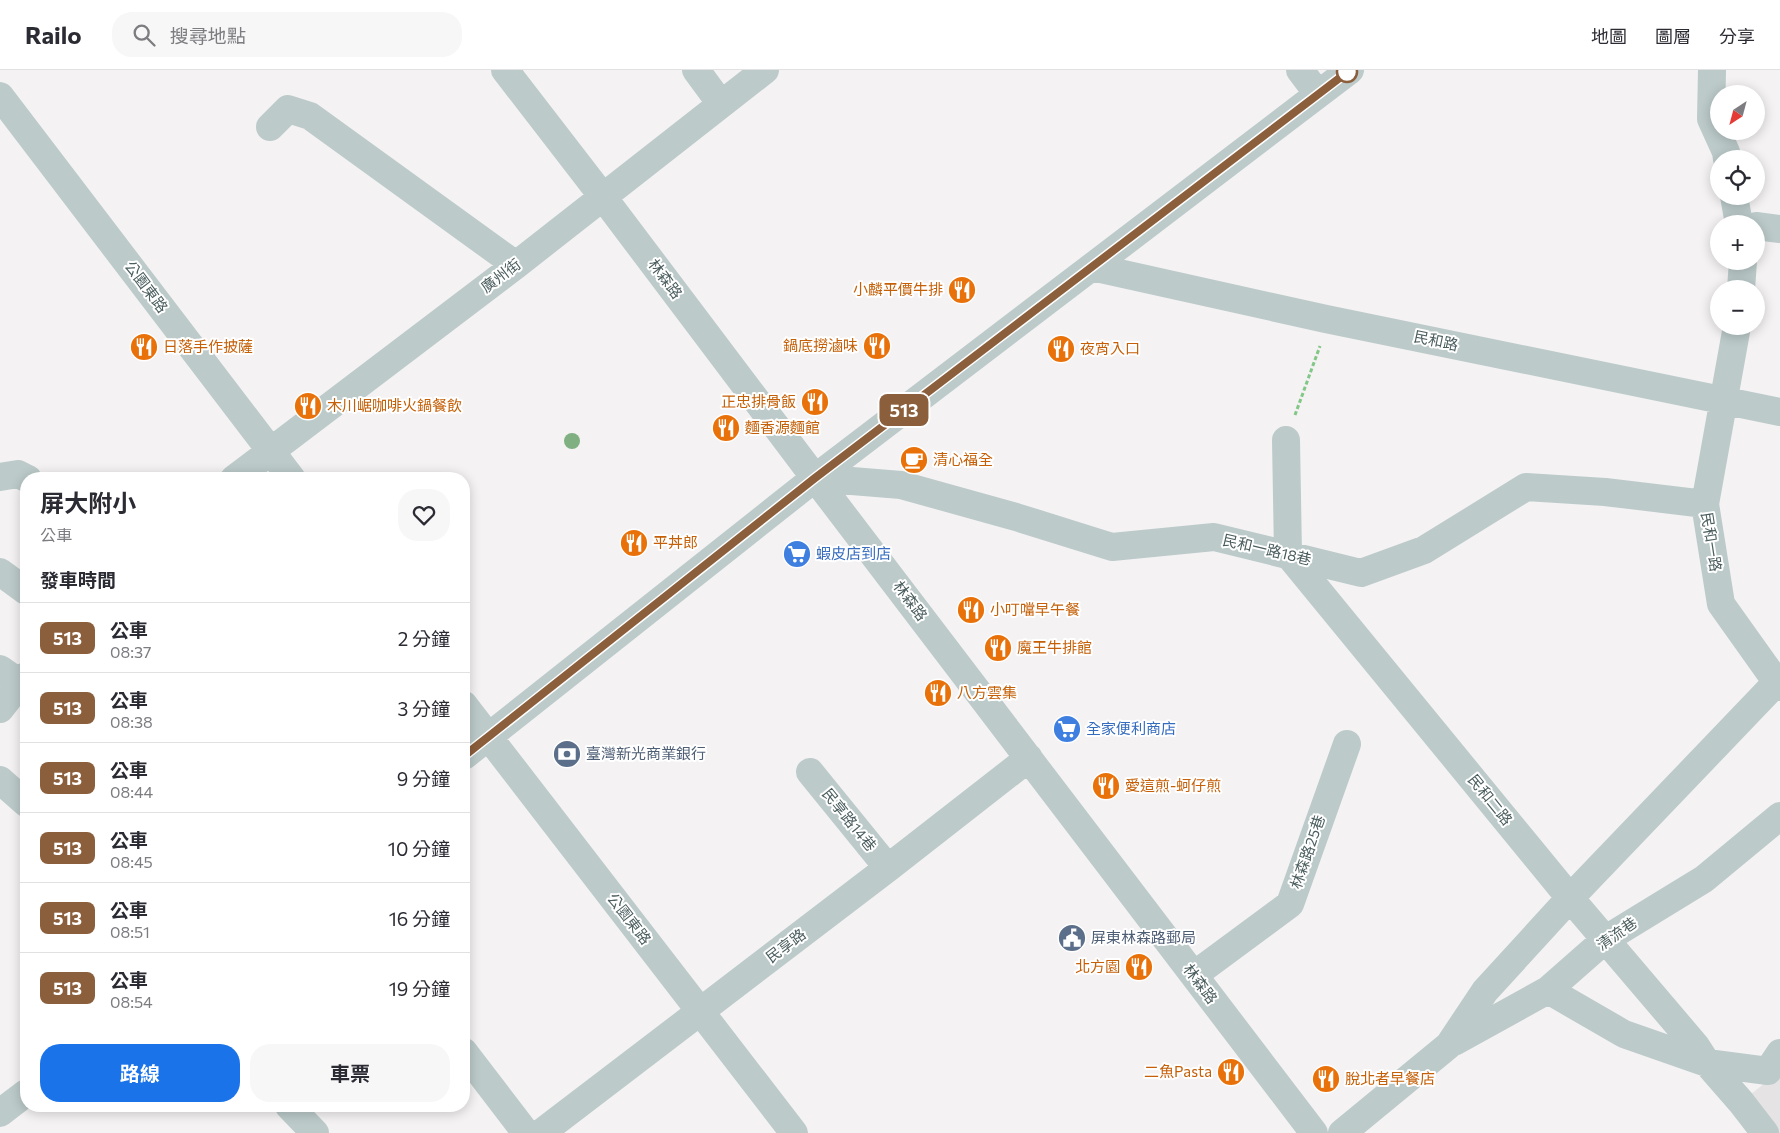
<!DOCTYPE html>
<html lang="zh-TW">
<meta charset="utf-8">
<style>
:root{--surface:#fff;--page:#f7f7f7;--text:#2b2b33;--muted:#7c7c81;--line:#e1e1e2;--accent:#1a73e8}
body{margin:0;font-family:Commissioner,"Noto Sans TC",sans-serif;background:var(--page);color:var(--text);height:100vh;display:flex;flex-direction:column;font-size:19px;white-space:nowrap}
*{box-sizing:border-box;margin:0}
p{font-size:16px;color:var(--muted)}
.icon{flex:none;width:28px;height:28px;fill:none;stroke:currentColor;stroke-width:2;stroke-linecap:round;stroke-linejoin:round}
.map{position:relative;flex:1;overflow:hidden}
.sheet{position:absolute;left:20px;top:402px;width:450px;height:640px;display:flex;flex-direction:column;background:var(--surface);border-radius:20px;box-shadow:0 2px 12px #0003}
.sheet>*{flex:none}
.badge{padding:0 10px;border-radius:8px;font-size:18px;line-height:32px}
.needle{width:32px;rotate:216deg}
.tools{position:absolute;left:1710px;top:15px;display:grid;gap:10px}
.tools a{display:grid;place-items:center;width:55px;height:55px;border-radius:50%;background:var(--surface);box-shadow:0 2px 12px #0003;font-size:25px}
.map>.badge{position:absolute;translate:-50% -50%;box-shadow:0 0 0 2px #fff}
h2{padding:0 20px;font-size:19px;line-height:45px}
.round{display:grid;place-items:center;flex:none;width:52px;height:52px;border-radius:20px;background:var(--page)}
.head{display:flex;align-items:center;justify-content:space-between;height:85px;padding:0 20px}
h1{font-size:24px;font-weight:700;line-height:38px}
.primary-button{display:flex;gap:10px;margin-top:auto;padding:10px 20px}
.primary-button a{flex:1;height:58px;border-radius:20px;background:var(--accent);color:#fff;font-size:20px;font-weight:700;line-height:58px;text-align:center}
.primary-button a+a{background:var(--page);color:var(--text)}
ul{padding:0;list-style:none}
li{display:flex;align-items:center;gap:15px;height:70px;padding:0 20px;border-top:1px solid var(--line)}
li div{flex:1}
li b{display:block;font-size:19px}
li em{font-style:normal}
li .badge{min-width:55px;font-weight:700;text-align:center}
header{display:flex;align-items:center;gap:30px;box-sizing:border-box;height:70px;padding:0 25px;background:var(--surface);border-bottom:1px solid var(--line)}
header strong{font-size:24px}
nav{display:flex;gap:28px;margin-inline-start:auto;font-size:18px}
.search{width:350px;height:45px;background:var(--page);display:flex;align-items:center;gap:12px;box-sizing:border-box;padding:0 18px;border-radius:20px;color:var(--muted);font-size:19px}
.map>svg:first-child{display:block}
</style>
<header>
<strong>Railo</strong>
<div class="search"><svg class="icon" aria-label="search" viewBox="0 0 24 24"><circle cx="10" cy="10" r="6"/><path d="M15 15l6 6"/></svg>搜尋地點</div>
<nav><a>地圖</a><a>圖層</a><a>分享</a></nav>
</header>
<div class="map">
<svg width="1780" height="1063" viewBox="0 0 1780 1063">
<rect width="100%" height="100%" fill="#f4f2f3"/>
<path fill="#e5e3e4" d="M1780,1001V1063H1765L1741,1032Z"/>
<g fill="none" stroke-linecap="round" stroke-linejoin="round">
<path stroke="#81c786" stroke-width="3" stroke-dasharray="4 2.5" stroke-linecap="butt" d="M1295,345L1320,276"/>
<path stroke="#bccaca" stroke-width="28" d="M505,0L603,127L815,408L1314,1063
M696,0L721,34
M1300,0L1318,24
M1712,0L1711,49L1726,82L1727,89
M0,26L292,409
M270,57L288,39L310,46L516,195
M1734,126L1739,154
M1756,156L1780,159
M1092,197L1326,249L1780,342
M1741,219L1743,191
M1737,256L1705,434L1721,534L1780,617
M1286,370L1288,484L1570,828L1696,976L1707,993L1741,1032L1765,1063
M0,407L18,404L28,409
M815,408L901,415L1016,447L1112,477L1214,467L1361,503L1424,480L1526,417L1605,422L1705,434
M234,409L516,195L765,0
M0,502L26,521
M0,599L26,617
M464,635L794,1063
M0,639L26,606
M464,686L815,408L1350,0
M810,702L888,798
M0,710L26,733
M1194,905L1290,834L1347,674
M1548,920L1624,964L1707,993L1768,1001L1780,983
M1454,972L1548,920L1606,869L1704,809L1780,746
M464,982L526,1063
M289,1036L315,1063
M0,1043L26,1023
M541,1063L888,798L1029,688
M1342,1063L1449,975L1485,921L1570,828L1777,612"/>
</g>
<circle fill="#80b082" cx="572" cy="371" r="8"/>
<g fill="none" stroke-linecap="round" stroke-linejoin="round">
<defs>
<path id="line" d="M464,686L815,408L1350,0"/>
</defs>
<use href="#line" stroke="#fff" stroke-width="11"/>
<use href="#line" stroke="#8b5e3c" stroke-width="8"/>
</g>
<defs>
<symbol id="restaurant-disc" viewBox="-11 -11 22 22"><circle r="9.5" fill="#e8710a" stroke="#fff"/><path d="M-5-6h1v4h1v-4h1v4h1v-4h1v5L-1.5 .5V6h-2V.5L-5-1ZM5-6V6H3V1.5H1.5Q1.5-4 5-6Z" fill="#fff"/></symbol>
<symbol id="cafe-disc" viewBox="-11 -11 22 22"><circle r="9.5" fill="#e8710a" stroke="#fff"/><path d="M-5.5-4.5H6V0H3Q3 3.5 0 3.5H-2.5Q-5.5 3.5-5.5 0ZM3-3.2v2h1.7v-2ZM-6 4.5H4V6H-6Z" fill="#fff"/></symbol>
<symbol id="supermarket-disc" viewBox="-11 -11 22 22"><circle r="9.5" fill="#3f7fe0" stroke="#fff"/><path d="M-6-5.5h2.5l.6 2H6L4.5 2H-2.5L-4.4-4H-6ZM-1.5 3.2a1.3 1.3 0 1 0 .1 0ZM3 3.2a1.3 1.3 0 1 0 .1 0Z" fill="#fff"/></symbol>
<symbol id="bank-disc" viewBox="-11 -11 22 22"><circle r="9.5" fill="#5c6f8a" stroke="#fff"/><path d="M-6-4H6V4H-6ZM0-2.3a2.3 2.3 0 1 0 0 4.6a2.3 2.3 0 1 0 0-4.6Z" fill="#fff"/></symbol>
<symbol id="civic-disc" viewBox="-11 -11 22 22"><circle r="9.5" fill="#5c6f8a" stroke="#fff"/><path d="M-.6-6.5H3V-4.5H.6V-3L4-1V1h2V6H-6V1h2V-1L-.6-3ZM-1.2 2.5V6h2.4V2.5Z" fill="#fff"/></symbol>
</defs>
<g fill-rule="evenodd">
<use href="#restaurant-disc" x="946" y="204" width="32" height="32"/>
<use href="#restaurant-disc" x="861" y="260" width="32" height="32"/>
<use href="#restaurant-disc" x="128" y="261" width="32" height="32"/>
<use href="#restaurant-disc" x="1045" y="263" width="32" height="32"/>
<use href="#restaurant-disc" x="799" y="316" width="32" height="32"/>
<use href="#restaurant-disc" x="292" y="320" width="32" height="32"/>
<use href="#restaurant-disc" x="710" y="342" width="32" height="32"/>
<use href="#cafe-disc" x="898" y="374" width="32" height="32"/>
<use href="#restaurant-disc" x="618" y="457" width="32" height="32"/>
<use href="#supermarket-disc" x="781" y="468" width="32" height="32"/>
<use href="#restaurant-disc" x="955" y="524" width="32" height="32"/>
<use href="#restaurant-disc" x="982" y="562" width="32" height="32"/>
<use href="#restaurant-disc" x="922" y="607" width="32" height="32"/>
<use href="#supermarket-disc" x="1051" y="643" width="32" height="32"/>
<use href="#bank-disc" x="551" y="668" width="32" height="32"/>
<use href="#restaurant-disc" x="1090" y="700" width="32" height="32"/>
<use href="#civic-disc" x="1056" y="852" width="32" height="32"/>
<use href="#restaurant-disc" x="1123" y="881" width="32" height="32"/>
<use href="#restaurant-disc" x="1215" y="986" width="32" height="32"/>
<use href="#restaurant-disc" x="1310" y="993" width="32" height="32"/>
</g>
<circle fill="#fff" stroke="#8b5e3c" stroke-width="2.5" cx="1347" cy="2" r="10"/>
<g text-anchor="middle" stroke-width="4" stroke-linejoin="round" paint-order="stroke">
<g font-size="15" fill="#4b5d5e" stroke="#fff">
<text transform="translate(501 206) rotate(-37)" y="5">廣州街</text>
<text transform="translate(665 209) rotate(53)" y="5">林森路</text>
<text transform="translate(146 217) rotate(53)" y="5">公園東路</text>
<text transform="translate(1436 271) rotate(12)" y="5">民和路</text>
<text transform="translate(1711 472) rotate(81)" y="5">民和一路</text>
<text transform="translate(1267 480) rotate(13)" y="5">民和一路18巷</text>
<text transform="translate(910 531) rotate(53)" y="5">林森路</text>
<text transform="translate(1490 730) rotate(51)" y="5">民和二路</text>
<text transform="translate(849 750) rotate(51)" y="5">民享路14巷</text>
<text transform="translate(1308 782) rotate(-71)" y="5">林森路25巷</text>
<text transform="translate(629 849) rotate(52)" y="5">公園東路</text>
<text transform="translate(1617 864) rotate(-35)" y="5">清流巷</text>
<text transform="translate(786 876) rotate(-37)" y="5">民享路</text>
<text transform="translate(1200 914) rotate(53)" y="5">林森路</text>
</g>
<g font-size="15" fill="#c56008" stroke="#fff" text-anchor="start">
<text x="943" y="225" text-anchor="end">小麟平價牛排</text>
<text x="858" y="281" text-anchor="end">鍋底撈滷味</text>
<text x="163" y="282">日落手作披薩</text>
<text x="1080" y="284">夜宵入口</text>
<text x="796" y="337" text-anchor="end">正忠排骨飯</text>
<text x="327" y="341">木川崌咖啡火鍋餐飲</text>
<text x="745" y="363">麵香源麵館</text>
<text x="933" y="395">清心福全</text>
<text x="653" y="478">平丼郎</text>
<text x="990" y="545">小叮噹早午餐</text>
<text x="1017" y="583">魔王牛排館</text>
<text x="957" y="628">八方雲集</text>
<text x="1125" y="721">愛這煎-蚵仔煎</text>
<text x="1120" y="902" text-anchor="end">北方園</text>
<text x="1212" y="1007" text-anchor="end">二魚Pasta</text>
<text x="1345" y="1014">脫北者早餐店</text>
</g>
<g font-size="15" fill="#366cbe" stroke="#fff" text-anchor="start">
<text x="816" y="489">蝦皮店到店</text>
<text x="1086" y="664">全家便利商店</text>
</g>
<g font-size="15" fill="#4e5e75" stroke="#fff" text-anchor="start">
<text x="586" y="689">臺灣新光商業銀行</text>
<text x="1091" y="873">屏東林森路郵局</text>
</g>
</g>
</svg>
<div class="tools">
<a><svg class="needle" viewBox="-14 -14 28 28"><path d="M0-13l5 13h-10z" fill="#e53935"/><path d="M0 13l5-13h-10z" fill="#7c7c81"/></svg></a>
<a><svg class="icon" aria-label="locate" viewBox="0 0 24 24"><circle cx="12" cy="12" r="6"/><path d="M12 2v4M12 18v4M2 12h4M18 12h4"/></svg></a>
<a>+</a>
<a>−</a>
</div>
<b class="badge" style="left:904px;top:340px;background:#8b5e3c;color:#fff">513</b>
<section class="sheet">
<div class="head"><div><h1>屏大附小</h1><p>公車</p></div><a class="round"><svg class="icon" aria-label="heart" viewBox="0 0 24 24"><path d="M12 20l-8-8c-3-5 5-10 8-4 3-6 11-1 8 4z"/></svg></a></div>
<h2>發車時間</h2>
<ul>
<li><span class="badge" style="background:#8b5e3c;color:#fff">513</span><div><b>公車</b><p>08:37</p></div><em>2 分鐘</em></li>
<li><span class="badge" style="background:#8b5e3c;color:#fff">513</span><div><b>公車</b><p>08:38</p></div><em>3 分鐘</em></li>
<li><span class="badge" style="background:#8b5e3c;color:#fff">513</span><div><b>公車</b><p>08:44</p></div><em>9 分鐘</em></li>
<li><span class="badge" style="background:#8b5e3c;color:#fff">513</span><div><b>公車</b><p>08:45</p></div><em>10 分鐘</em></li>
<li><span class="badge" style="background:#8b5e3c;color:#fff">513</span><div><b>公車</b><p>08:51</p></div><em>16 分鐘</em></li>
<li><span class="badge" style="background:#8b5e3c;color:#fff">513</span><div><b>公車</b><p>08:54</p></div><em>19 分鐘</em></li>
</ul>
<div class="primary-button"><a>路線</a><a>車票</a></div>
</section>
</div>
